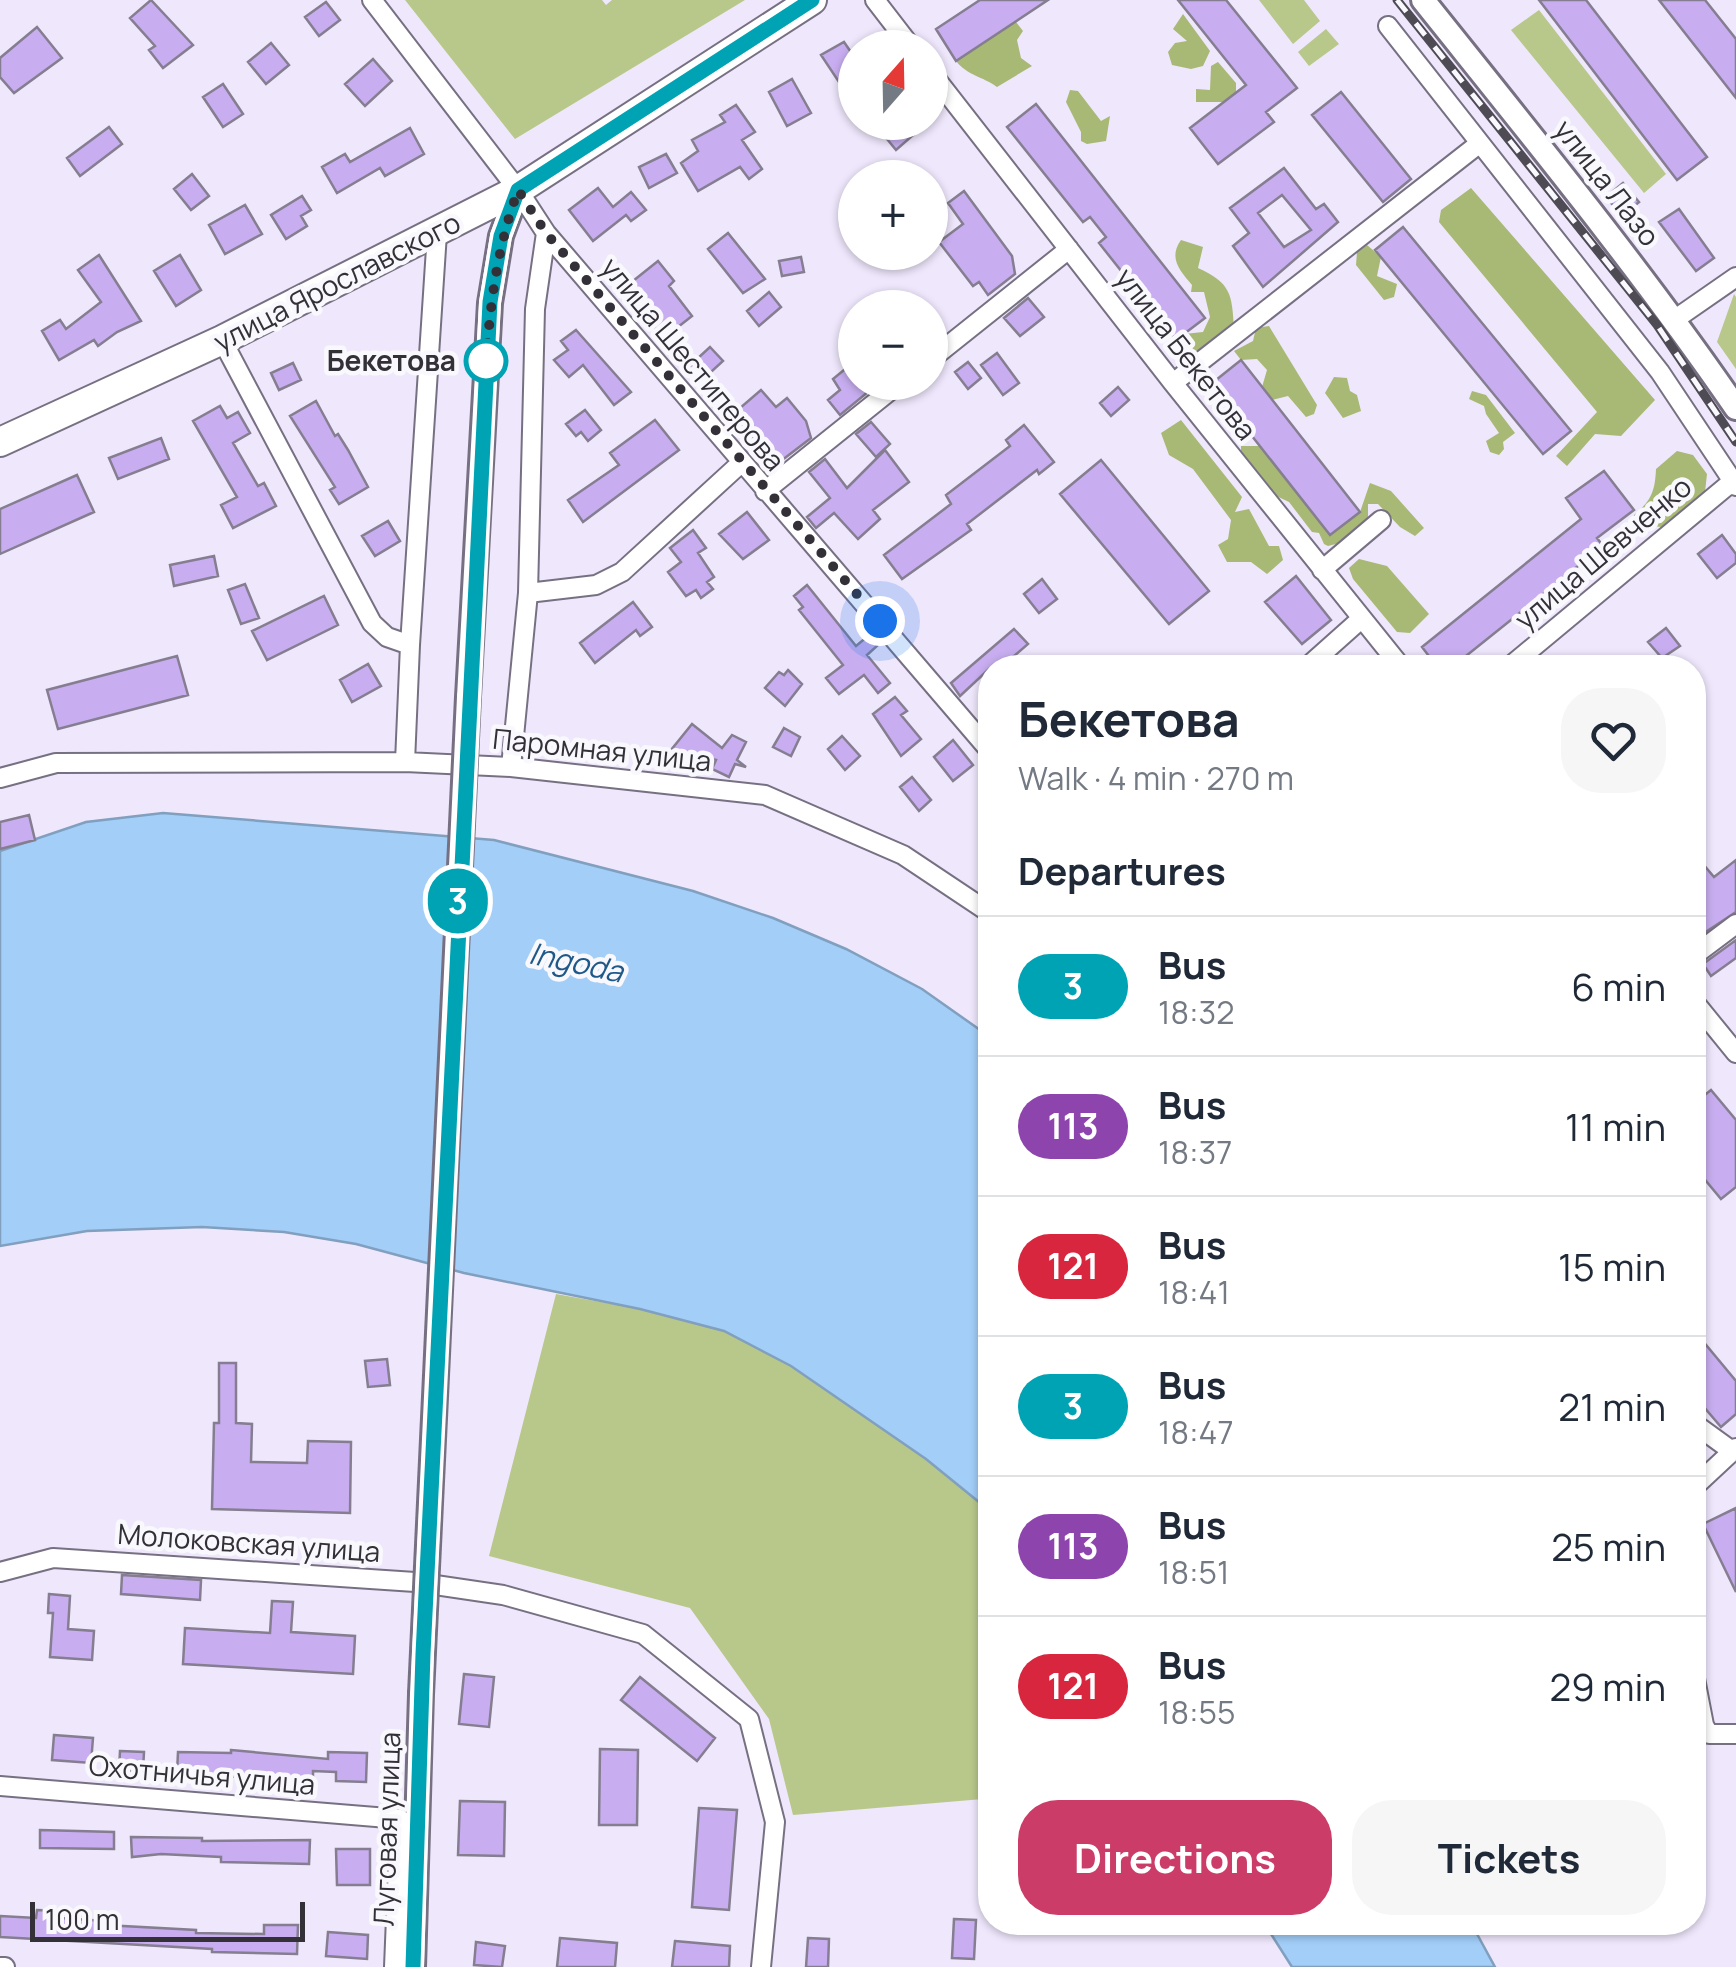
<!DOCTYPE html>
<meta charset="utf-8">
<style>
:root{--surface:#fff;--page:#f6f6f7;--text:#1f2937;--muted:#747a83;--line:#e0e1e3;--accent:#cb3d68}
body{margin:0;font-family:Manrope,sans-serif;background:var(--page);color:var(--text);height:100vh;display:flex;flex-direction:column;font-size:38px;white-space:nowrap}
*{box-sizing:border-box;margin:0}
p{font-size:32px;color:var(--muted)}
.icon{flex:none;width:55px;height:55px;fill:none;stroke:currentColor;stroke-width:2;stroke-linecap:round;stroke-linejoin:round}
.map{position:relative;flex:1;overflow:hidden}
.panel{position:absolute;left:978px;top:655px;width:728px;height:1280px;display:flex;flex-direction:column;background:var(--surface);border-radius:40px;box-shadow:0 2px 8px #0004}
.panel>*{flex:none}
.badge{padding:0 20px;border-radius:32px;font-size:35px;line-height:65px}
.needle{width:65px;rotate:20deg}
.fabs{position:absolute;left:838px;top:30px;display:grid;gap:20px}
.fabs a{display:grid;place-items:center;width:110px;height:110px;border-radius:50%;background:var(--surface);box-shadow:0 2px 8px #0004;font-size:50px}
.scale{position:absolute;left:30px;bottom:25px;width:275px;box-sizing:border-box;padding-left:10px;border:5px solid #333038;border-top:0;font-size:28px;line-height:35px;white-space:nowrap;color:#333038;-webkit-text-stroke:8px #f9f8fc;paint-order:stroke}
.you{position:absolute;width:50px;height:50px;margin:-25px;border:8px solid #fff;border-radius:50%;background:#1a73e8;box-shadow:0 0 0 15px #1a73e833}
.map>.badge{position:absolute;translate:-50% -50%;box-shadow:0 0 0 5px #fff}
h2{padding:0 40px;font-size:38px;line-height:90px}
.round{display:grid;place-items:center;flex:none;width:105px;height:105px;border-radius:40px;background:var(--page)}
.overview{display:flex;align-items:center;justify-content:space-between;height:170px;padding:0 40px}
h1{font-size:48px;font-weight:700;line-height:75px}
.primary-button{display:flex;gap:20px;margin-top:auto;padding:20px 40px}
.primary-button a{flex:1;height:115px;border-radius:40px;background:var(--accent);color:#fff;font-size:40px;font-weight:700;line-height:115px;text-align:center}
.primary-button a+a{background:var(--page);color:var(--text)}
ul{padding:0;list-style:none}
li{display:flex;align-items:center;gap:30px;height:140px;padding:0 40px;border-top:2px solid var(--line)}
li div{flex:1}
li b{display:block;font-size:38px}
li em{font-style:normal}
li .badge{min-width:110px;font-weight:700;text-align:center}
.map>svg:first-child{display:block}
</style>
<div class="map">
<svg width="1736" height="1967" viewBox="0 0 1736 1967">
<rect width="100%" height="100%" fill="#efe7fc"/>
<path fill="#b8c88b" d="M405,0H602L606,5L612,0H745L515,139Z
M1259,0H1304L1320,21L1293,44Z
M1539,10L1666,174L1644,193L1511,30Z
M1326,29L1339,44L1309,66L1298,52Z
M1734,294L1736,297V369L1717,342Z
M556,1294L640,1309L724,1331L791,1366L926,1459L990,1511V1795L983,1799L793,1815L769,1719L690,1608L489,1556Z"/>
<path fill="#a7b974" d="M1183,14L1210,51L1203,66L1191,69L1172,65L1168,52L1175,43L1187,41L1173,29Z
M1016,22L1023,31L1017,40L1021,58L1032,66L997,87C982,76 968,76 956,61Z
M1218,62L1236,83V93L1225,102H1196V89L1210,90L1211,66Z
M1070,90L1078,91L1101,121L1110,116L1106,141L1087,144L1081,141V132L1066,102Z
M1471,188L1655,400L1621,436L1595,434L1567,466L1556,456L1597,412L1439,222L1441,210Z
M1181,240L1203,247L1198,268C1231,283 1232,294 1234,328L1218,347L1194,351L1184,334L1203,332L1210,317L1204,292H1191L1192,285C1180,271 1168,258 1181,240Z
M1367,245L1381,257L1377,276L1397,284L1394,297L1384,300L1356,265L1357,252Z
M1269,326L1317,405L1314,414L1306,417L1288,396L1272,400L1262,387L1267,370L1257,359L1241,360L1234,351L1253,341L1256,328Z
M1334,377L1347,378L1350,391L1357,395L1361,411L1343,418L1325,393Z
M1472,391L1486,395L1515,433L1503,442L1504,449L1499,455L1490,452L1486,441L1499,433L1486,414L1484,406L1469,399Z
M1181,420L1242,497L1235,512L1249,509L1269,546H1279L1283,560L1267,574L1251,562H1227L1218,545L1228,539L1231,520L1193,469L1169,455L1161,433Z
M1241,446H1260L1330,535L1360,512L1370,483L1391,491L1424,528L1415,536L1400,527L1378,504H1368V523L1357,528L1351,540L1328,546L1324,544L1319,533L1312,532L1289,502L1268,492L1241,453Z
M1677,451L1693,455L1707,474L1705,492L1661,527L1633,523L1634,515C1651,501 1655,492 1656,469Z
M1359,559L1387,566L1429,614L1410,633L1397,632L1353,579L1349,568Z"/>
<path fill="#a2cef8" stroke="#819fbe" stroke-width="2.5" d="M163,813L494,840L693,891L773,918L846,949L922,989L990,1037V1511L926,1459L791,1366L724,1331L640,1309L464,1273L356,1244L284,1232L202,1227L87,1231L0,1246V851L86,822Z
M1264,1923H1471L1495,1967H1292Z"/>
<path fill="#c8aef0" stroke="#847e90" stroke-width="2.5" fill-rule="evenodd" d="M151,0L193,45L163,68L149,50L155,46L130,18Z
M980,0H1048L956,61L936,29Z
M1178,0H1226L1297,88L1266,112L1274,122L1218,164L1190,128L1246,85Z
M1539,0H1586L1707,157L1677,180Z
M1659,0H1705L1736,39V98Z
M326,2L340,20L319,36L305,17Z
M37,27L62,58L14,93L0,77V58Z
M844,42L855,58V75L841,85L821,55Z
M271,43L289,65L266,84L248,62Z
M373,59L392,81L365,106L345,84Z
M792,79L811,113L787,126L769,92Z
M223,84L243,114L223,127L203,97Z
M1341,92L1411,179L1383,202L1312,115Z
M1036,104L1205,318L1176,340L1099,243L1106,237L1090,217L1083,222L1007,127Z
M736,105L755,132L742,140L762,169L749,179L740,167L698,191L681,163L698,151L692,140L725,122L720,115Z
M881,122L906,125L928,122L896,150L887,139L891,136Z
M109,127L122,144L80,176L67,158Z
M410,128L424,154L385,176L380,168L337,193L322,167L345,154L350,162Z
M666,154L677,173L649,188L639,167Z
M1284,168L1316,209L1324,204L1338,222L1263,287L1233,246L1249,233L1230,208ZM1282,195L1311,230L1284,247L1258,213Z
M192,174L209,196L191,210L174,189Z
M1623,183L1639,202L1622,216L1606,197Z
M598,188L613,207L631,192L646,210L631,221L626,215L593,241L569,210Z
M964,191L1012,256L1015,274L988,295L979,282L973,286L939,242L963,224L948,203Z
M302,196L311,210L301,216L307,226L286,239L271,215Z
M245,205L262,234L225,254L209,225Z
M1679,209L1714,258L1696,271L1659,222Z
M1403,227L1571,431L1543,454L1375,250Z
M728,233L765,279L743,293L708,249Z
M99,255L141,321L117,332L98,346L94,340L59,360L42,331L60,320L66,329L101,302L78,270Z
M180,255L201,290L176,306L154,271Z
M801,257L804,272L782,276L779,261Z
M658,261L674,281L669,286L692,316L664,338L623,289Z
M769,292L781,307L759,326L747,311Z
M1028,298L1044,317L1020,336L1004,318Z
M576,330L631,392L614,405L583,365L569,377L554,360L568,350L561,341Z
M710,347L723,361L699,383L686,369Z
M997,353L1019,383L1003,395L981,365Z
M1241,360L1360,512L1330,535L1211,384Z
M855,361V382H880L840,415L828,400L840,390L833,379Z
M968,362L981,378L968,389L955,372Z
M293,363L301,380L279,390L271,373Z
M1118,387L1129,400L1111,416L1100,403Z
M761,390L776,407L787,398L806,421L811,438L777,464L733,414Z
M316,401L335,436L338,434L348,450L368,487L339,504L330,490L335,487L290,416Z
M220,406L227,418L238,412L250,433L233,443L258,486L264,483L276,506L233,528L221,505L237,497L193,421Z
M585,410L601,430L588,441L581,432L576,436L566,424Z
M655,420L679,450L583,522L568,500L619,465L610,453Z
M871,422L890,444L876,457L856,434Z
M1024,425L1054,462L1039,474L1037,470L967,524L971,530L902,579L884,555L951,504L946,495L1010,446L1006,440Z
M161,438L169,459L118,479L109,458Z
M885,450L909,482L873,510L880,519L858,539L834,513L816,528L807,517L830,498L809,472L825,459L847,488Z
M1101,460L1209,591L1169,624L1060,494Z
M1604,471L1634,510L1597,538L1603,546L1451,668H1438L1422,647L1581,519L1566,498Z
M77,475L94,512L0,554V509Z
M747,512L769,540L743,559L719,534Z
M388,521L400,541L375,556L362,536Z
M693,530L706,548L698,553L714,577L707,582L713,589L701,598L696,590L686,596L668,572L681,562L670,548Z
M1722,535L1736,554V563L1717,578L1698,554Z
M214,556L218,576L174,586L170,565Z
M1296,576L1331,620L1302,644L1265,602Z
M1042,579L1057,599L1039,613L1024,594Z
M245,584L259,618L241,624L228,590Z
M807,585L856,646L868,636L877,646L867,655L890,683L878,693L864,675L839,694L826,678L843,665L799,610L803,607L794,596Z
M324,596L338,625L267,660L252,631Z
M633,602L652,627L640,636L636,630L595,663L580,643Z
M1666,628L1680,646L1662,658L1648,642Z
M1014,629L1028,644L1000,668H990L960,696L951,683Z
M177,656L188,695L58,729L47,690Z
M368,664L381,686L352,702L340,680Z
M788,670L802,684L785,706L765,688L779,672L784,675Z
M895,697L907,711L901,715L921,739L901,756L873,714Z
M692,724L722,748L732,735L746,742L737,760L746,767L735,764L729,777L712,769L716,760L671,750Z
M784,728L800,737L791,756L773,747Z
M842,736L860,756L845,770L828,749Z
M953,740L973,765L953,781L934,757Z
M912,777L931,800L919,811L900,787Z
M29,815L35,840L0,849V822Z
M1692,851L1714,877L1736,860V912L1698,937L1692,930Z
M1736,940V958L1711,976L1703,964Z
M1711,1090L1736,1120V1187L1721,1199L1692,1164V1105Z
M1692,1328L1736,1381V1414L1721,1427L1692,1393Z
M387,1359L390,1385L368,1387L365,1361Z
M219,1363H236V1423L252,1424L251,1462L307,1463L308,1441L351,1442L350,1513L212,1509L214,1423H219Z
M1736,1508V1592L1703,1524Z
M122,1575L201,1580L200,1600L121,1594Z
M49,1594L70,1596L68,1629L94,1631L92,1660L50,1657L53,1613H48Z
M272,1601L293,1602L291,1632L355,1636L353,1674L183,1664L185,1628L270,1633Z
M464,1674L494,1677L489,1727L459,1724Z
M640,1677L715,1738L697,1761L621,1700Z
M54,1735L93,1738L91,1763L52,1760Z
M600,1749L638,1750L637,1825H599Z
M231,1750L328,1759V1752L367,1753L366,1782L336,1781V1772L313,1771V1780L266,1777V1788H240V1777L177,1773L178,1752L231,1753Z
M120,1751L144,1752L143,1771L119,1770Z
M460,1801L505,1802L504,1856L458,1855Z
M699,1808L737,1810L729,1910L692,1907Z
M40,1830L114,1832V1849L40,1848Z
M131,1837L202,1838V1841L310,1840L309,1864L221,1862V1857L161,1854L132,1857Z
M336,1849H370V1885H337Z
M37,1910L60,1911V1918L105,1921V1925L196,1930V1933L264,1934V1925H298L297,1954L212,1952V1949L0,1937V1916L36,1918Z
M954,1919L976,1920L974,1959L952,1958Z
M328,1932L368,1935L367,1959L326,1956Z
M560,1938L617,1943L615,1967H557Z
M808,1938L829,1939L828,1967H806Z
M675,1941L730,1946L729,1967H672Z
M476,1942L505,1946L502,1967L474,1965Z"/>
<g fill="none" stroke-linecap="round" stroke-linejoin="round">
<defs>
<path id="minor" d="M372,0L518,190L546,233L990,751
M875,0L912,48
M1388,26L1660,372L1736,486
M930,71L1173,383L1402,668
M1674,320L1736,277
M222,340L372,623L387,637L410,645L405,762
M930,360L1069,249
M1173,383L1480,143
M765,491L901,382
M1322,570L1381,520
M528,593L596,585L622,572L741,463
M410,645L437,233
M1306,668L1361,619
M1508,668L1733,481
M511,767L528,593L535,309L546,233
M0,778L56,763L405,762L511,767L765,795L903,855L990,913
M1692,957L1736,924
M1692,999L1736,1053
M1692,1422L1732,1451
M1692,1489L1736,1448
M0,1572L53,1558L415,1582L503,1595L643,1634L749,1719L775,1822L761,1967
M1692,1663L1704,1725L1709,1734H1736
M0,1786L400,1819L394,1967
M0,1967H5"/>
<path id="tertiary" d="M1423,0C1530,134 1639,267 1736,408
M468,697L490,303L501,236L518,190
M413,1967L421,1694"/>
<path id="primary" d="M0,442L222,340L518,190L812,0"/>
</defs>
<use href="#minor" stroke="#777082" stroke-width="22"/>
<use href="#tertiary" stroke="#777082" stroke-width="28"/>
<use href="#primary" stroke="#777082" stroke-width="32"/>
<use href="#minor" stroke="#fff" stroke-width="18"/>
<use href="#tertiary" stroke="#fff" stroke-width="22"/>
<use href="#primary" stroke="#fff" stroke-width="28"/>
<defs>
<path id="rail" d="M1397,0L1657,325L1736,442"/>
</defs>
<use href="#rail" stroke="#4e4b55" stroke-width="9"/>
<use href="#rail" stroke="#f9f8fc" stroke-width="5" stroke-dasharray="15" stroke-linecap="butt"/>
<defs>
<path id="tertiary-bridge" d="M421,1694L468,697"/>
</defs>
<use href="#tertiary-bridge" stroke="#777082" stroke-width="28" stroke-linecap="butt"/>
<use href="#tertiary-bridge" stroke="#fff" stroke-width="22"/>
</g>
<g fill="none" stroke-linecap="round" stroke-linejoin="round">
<defs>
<path id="line" d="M413,1967L423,1654L490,302L501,236L518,190L812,0"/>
</defs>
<use href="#line" stroke="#fff" stroke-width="22"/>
<use href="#line" stroke="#00a3b4" stroke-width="15"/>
<path stroke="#333038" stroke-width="10" stroke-dasharray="0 18" d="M486,361C491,299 497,249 518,190L546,233L880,621"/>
</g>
<circle fill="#fff" stroke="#00a3b4" stroke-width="5" cx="486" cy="361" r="20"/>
<g text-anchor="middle" stroke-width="9" stroke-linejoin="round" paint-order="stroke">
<g font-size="28" fill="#333038" stroke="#f9f8fc">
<text transform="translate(1607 183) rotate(52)" y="10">улица Лазо</text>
<text transform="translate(337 282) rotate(-27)" y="10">улица Ярославского</text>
<text transform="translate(1186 354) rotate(52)" y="10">улица Бекетова</text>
<text transform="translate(693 364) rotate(50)" y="10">улица Шестиперова</text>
<text transform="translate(1603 553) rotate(-40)" y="10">улица Шевченко</text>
<text transform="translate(602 750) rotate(6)" y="10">Паромная улица</text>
<text transform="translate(249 1543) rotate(4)" y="10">Молоковская улица</text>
<text transform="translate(202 1775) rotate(5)" y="10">Охотничья улица</text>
<text transform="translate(387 1829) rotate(-88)" y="10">Луговая улица</text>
</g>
<g font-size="28" font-weight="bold" fill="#333038" stroke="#f9f8fc" text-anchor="end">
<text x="456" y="371">Бекетова</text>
</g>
<g font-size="30" font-style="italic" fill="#1f598a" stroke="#f9f8fc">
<text transform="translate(576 963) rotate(12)" y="10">Ingoda</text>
</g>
</g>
</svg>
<div class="fabs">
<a><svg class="needle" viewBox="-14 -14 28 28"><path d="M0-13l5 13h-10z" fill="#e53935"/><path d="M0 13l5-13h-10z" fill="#747a83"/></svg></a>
<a>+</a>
<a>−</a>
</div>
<div class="scale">100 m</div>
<div class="you" style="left:880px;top:621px"></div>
<b class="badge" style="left:458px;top:901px;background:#00a3b4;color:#fff">3</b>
<section class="panel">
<div class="overview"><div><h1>Бекетова</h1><p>Walk · 4 min · 270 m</p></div><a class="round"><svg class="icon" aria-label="heart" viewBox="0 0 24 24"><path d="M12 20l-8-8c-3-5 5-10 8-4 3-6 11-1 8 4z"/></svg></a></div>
<h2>Departures</h2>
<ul>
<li><span class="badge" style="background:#00a3b4;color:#fff">3</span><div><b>Bus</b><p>18:32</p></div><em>6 min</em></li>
<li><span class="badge" style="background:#8e44ad;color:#fff">113</span><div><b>Bus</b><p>18:37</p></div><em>11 min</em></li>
<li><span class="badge" style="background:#d7263d;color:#fff">121</span><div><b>Bus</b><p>18:41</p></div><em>15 min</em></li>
<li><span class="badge" style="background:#00a3b4;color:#fff">3</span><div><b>Bus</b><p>18:47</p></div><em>21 min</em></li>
<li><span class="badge" style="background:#8e44ad;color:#fff">113</span><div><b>Bus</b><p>18:51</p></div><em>25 min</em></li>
<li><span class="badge" style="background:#d7263d;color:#fff">121</span><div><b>Bus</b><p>18:55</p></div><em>29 min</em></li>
</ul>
<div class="primary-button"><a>Directions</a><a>Tickets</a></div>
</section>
</div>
